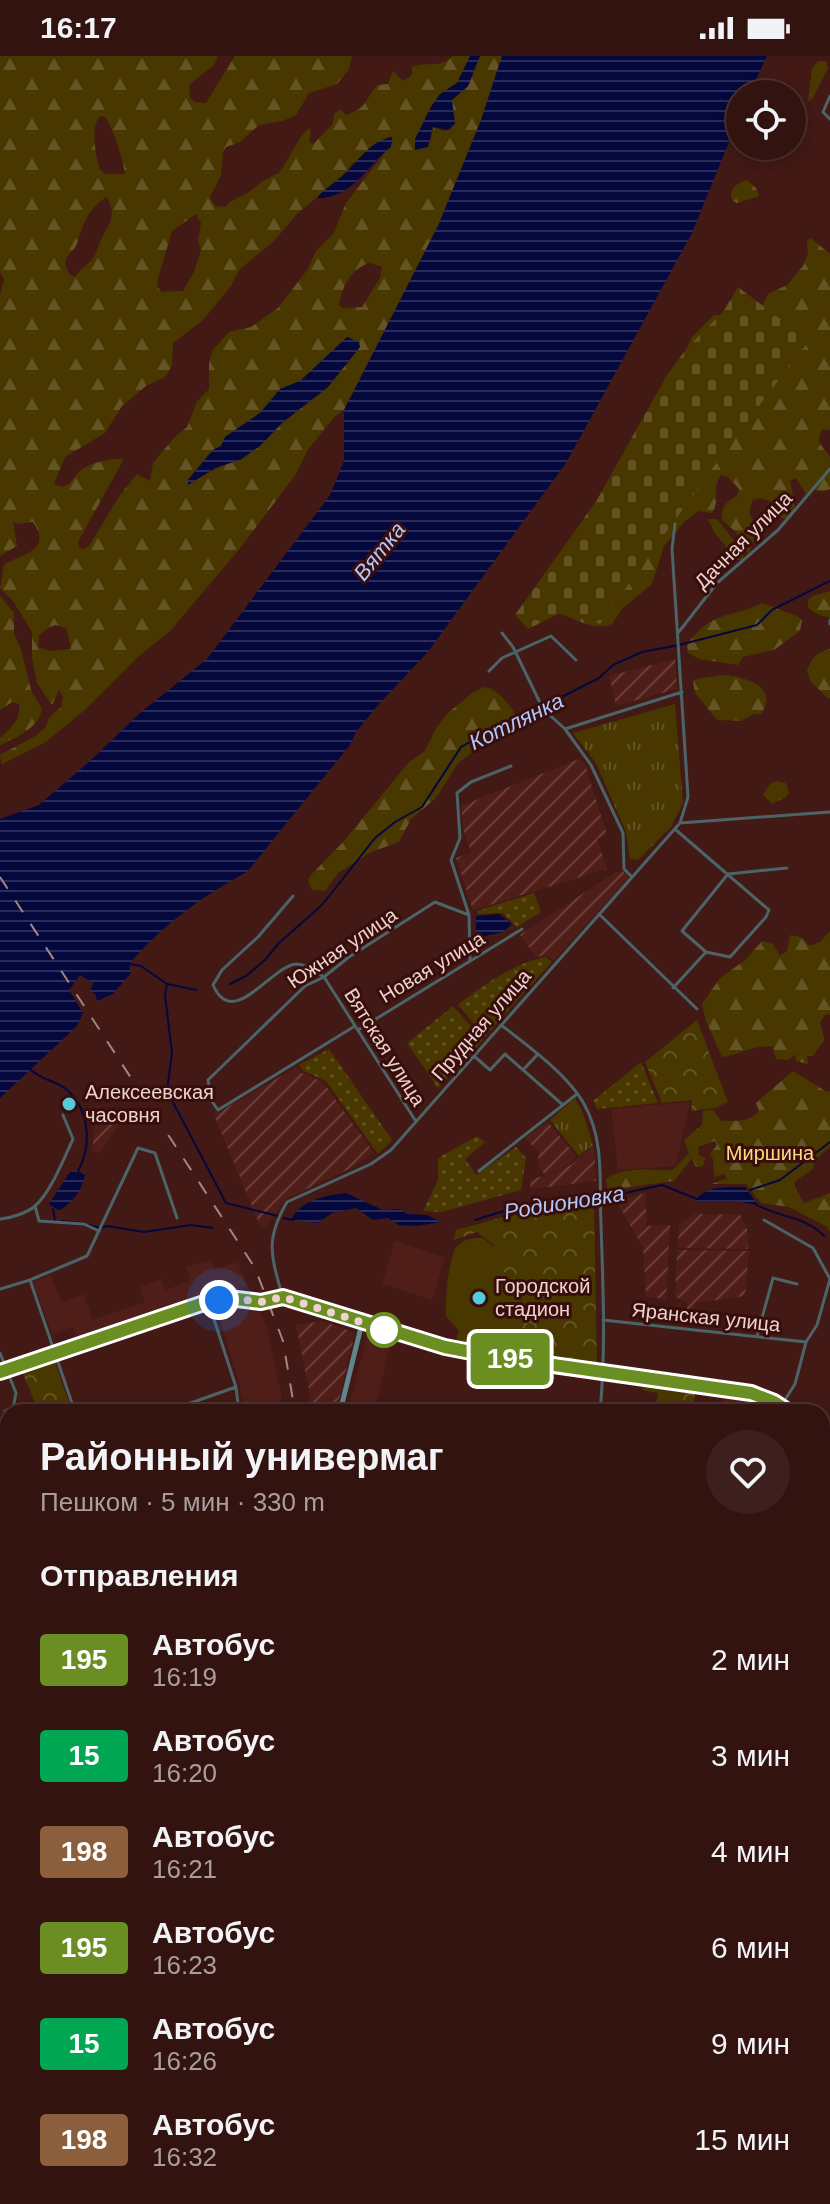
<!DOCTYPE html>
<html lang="ru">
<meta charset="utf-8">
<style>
:root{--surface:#32130f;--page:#3d201d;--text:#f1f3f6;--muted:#a89e9e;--line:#4d322f}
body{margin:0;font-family:Helvetica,sans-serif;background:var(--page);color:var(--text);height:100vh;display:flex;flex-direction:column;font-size:30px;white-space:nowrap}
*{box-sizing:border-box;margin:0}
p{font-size:26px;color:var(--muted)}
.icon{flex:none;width:44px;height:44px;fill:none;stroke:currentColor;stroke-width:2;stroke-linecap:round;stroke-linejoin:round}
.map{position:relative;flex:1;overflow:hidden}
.sheet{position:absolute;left:0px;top:1348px;width:830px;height:800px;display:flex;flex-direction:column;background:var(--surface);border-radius:24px 24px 0 0;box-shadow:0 4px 12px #0003,0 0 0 2px var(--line)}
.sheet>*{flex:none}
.badge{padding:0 16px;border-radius:6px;font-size:28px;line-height:52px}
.controls{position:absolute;left:726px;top:24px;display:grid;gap:16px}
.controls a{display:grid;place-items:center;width:80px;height:80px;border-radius:50%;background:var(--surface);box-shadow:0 4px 12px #0003,0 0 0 2px var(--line);font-size:40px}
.you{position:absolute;width:40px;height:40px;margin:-20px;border:6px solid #fff;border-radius:50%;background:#1a73e8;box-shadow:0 0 0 12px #1a73e833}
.map>.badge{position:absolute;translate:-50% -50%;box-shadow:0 0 0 4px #fff}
h2{padding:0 40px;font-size:30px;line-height:72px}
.round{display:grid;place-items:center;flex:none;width:84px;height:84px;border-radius:42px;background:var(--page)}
.overview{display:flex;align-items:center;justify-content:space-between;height:136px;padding:0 40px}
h1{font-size:38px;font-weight:800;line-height:60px}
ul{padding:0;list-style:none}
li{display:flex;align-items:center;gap:24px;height:96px;padding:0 40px}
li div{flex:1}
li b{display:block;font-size:30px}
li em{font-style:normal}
li .badge{min-width:88px;font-weight:700;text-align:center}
.status{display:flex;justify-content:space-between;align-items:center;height:56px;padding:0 40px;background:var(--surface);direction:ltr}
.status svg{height:22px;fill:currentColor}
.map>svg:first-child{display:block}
</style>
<div class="status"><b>16:17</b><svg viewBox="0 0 49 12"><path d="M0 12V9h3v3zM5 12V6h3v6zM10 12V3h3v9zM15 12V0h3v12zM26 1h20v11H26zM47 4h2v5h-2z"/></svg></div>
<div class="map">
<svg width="830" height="2148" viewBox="0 0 830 2148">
<defs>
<pattern id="industrial-furrows" width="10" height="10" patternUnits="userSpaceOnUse" patternTransform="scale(2)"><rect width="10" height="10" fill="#501e19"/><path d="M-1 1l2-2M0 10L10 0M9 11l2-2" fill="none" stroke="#6a3e39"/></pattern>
<pattern id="grass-tufts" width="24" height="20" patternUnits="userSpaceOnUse" patternTransform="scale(2)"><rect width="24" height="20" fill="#493700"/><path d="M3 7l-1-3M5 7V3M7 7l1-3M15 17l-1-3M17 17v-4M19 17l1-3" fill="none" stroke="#645324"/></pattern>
<pattern id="forest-firs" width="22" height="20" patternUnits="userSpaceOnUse" patternTransform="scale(2)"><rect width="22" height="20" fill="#493700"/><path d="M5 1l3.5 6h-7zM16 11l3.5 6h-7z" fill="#645324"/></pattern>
<pattern id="cemetery-stones" width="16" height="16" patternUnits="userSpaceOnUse" patternTransform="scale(2)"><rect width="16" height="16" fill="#493700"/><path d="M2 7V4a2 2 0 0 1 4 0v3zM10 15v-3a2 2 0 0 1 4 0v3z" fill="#645324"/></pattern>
<pattern id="park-crowns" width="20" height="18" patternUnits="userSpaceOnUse" patternTransform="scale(2)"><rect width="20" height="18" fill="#493700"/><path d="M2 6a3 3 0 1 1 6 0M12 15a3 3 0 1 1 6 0" fill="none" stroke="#645324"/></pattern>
<pattern id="garden-dots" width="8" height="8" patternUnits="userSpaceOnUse" patternTransform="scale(2)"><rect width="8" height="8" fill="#493700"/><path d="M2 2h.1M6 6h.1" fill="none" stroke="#645324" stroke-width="1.8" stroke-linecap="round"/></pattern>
<pattern id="water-rules" width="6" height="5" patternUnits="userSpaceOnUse" patternTransform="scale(2)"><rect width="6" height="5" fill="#04083d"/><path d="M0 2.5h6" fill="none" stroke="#292b58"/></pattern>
</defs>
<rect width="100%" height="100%" fill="#421914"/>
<path fill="#501e19" d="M690,1046L676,1110L618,1114L611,1053Z
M395,1185L445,1201L432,1244L382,1228Z
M211,1204L214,1214L238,1206L247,1230L230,1236L229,1233L77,1283L73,1271L52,1278L33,1226L51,1219L61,1246L84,1238L93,1264L145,1246L140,1231L161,1223L165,1234L190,1225L186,1211Z
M244,1249L258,1251L267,1271L282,1342L277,1356H244L240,1331L218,1257Z
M366,1283L390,1289L375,1354L349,1350Z
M723,1340L756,1346L769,1356H720Z"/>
<path fill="url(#industrial-furrows)" d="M675,603L677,633L616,650L609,620Z
M579,703L584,705L607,779L597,783L607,813L473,854L456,802L471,796L464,776L461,750Z
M623,815L629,822L554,904L546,899L536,901L520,879L616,816Z
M297,1011L300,1016L323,1026L374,1097L349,1113L287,1142L266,1170L261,1172L214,1059Z
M97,1049L115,1063L118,1070L100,1097L92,1095Z
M548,1066L576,1100L570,1108L547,1119L571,1109L594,1090L596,1125L531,1133L530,1124L545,1119L539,1111L538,1096L525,1082Z
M646,1137V1170L670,1169L666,1243L646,1241L643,1191L616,1145Z
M694,1158L740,1159L748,1175V1193L678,1192L679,1169Z
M677,1194L749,1195L745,1240L695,1247L694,1268L687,1267V1246L675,1241Z
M323,1265L355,1277L336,1356H310V1339L296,1269Z
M457,2140H637L575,2148H457Z"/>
<path fill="url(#grass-tufts)" d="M675,648L683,747L671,771L638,804L630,803L626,776L596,707L573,677Z
M575,1042L583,1057L593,1089L579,1100L550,1064Z"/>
<path fill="url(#forest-firs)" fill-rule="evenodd" d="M0,0H218L214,9L189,29L190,42L195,46L206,47L235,0H352L349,13L337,28L309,37L296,59L283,65L259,69L240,86L226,91L223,96L221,119L210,141L215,150L226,151C233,141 240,142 249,136C260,128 266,122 279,117C288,105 299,80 309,72L311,76L309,86L313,88L333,68L334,58L341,53L346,59C367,52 365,44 377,29L388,28L393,15L403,25L412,19V11C429,4 438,14 453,0H470L457,27L441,38L425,61L430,87L433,71L444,75L451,73L455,63L451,52L452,44L468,30L480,0H502L481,64L438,170L344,354L334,361L307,395L296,418L241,491L171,574L139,600L87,652L46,686L2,708L0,699L37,679L45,672L49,662L61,651L63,640L59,634L52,649L37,627L32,602V576L13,545L0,532L4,509C22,497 53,496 33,466L17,468L13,465L17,490L0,500V239L4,224L0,216ZM104,60C112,68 124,106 125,118H106L100,114C96,100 90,74 99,61ZM394,85L346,147L334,177L316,195L308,213L278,252L251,271L229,276L212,295L209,308V333L197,346L187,371L173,383L153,407L150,425L137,418L120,439L89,490L83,493L79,491L78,486L124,403C111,402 89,407 79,416C70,425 69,435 54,428L65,401L105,377L122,350L146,330L165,321L172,310L173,287L203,264L231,230L240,213L274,185L298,157L345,118L352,108ZM106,141C118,157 109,169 101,184C98,190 97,197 93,202C88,209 80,213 75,221L70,219C57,199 74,200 78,185C84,165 88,154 106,141ZM196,158L201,167L198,185L201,194L194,216L183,235L162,236L158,232L157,226L172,175ZM370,207L382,211L380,222L362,251L342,252L339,249C342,231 351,212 370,207ZM309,317L328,331L282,367L260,390L240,404L225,408L188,428V423L213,394L221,390L225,381L260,357L280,333L300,325ZM56,569L67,573L71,593L50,595L38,591L39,579L49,571Z
M818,5H826L828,12L812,44L808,45L812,13Z
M747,124L756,132L759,140L737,147L732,145C729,132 736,128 747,124Z
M811,182L830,198V374L823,373C813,386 824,391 830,401V433L823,436L813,434L807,440L796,422L790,425L795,450L788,465L773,457L772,446L760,442L753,444L749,456L757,477L748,498L736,476L722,464C721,451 726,446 737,440L739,433L728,421L721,419C711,433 721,443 712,457L699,455L684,466L664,490L652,528L623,552L612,568C589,576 575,560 552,556L596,451L680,308L692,281L714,259L757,261L768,238L787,229L803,210L808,198L807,185Z
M708,463H717L743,496V504H737L714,476Z
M830,535V562L817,558L808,552V545L812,540Z
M0,540L14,557V578L21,593L31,634L42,653C38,673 17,681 0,689V682C11,672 21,664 19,648L12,646L0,654Z
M762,547L797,560L802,564L800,575L774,594L743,601L738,609L699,603L688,597L687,588C716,552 728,564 762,547Z
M830,593V642H828L811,626L807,616C810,604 817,595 830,593Z
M725,619C746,621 779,631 761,658H754L741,665L717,664L695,637L693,626L695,623Z
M484,631C497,632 509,648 515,658L510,668L486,680L469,699L459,706L435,743L411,763L399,786L371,796L338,817L325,835L312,834L308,824L311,819L344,785L409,706L425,695L436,672L448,657L472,637Z
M777,725L786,727L789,737L786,741L772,748L763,739L770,728Z
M830,875V959L826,958L820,966L824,983L813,1000H807L808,1008L796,1005L795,998L789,1004L776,1003L773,991C757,988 738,999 722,1001L706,965L702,948L720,922L745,904L762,885L773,888L780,900L787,895L790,879L801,881L810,890L820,886Z
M793,1015L827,1036L830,1035V1091L815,1104L812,1114L795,1125V1131L804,1147L830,1137V1176L827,1171L789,1151L761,1147L746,1128H712L727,1122L724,1118L714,1121L713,1103L710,1098L717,1089L715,1085L698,1091L699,1099L705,1102L703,1110L696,1111L692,1102L674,1125L608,1134L606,1123C624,1110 651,1115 673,1114L689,1097L684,1084L702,1069L703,1055L713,1054L721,1065C737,1064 747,1068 759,1055L756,1047Z
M564,2140H583L592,2146L597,2140H645C629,2148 578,2148 556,2148Z"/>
<path fill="url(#cemetery-stones)" d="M738,231L809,285C736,378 669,472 600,568L570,552L528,573L515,559L597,444L667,319L687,292L723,256Z"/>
<path fill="url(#park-crowns)" d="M697,964L728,1046L715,1052L691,1055L692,1044L662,1047L645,1006Z
M594,1151L597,1311L475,1291L456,1285L459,1275L503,1283L494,1189L477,1176L454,1184L456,1174L507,1160Z
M54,1303L72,1356H56L54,1349L38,1353L22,1316Z
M643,1328L695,1336L693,1354L656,1349L658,1337L642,1334Z"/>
<path fill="url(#garden-dots)" d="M534,837L541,856L517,871L503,857L478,858L477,855Z
M546,901L552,906L485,980L458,949C479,931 518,905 546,901Z
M453,950L483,984L438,1032L407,987Z
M329,993L392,1084L378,1098L326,1025L302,1014L299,1009Z
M641,1006L658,1047L597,1053L593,1045Z
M477,1080L485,1086L465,1103L476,1119L516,1091L526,1102L521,1134L442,1156L423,1155L438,1124V1102Z
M729,2140H777L773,2148H703L701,2145L724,2144Z"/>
<path fill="#493700" d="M483,1182L498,1194V1215L508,1217L512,1232L503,1283L459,1275L446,1260C445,1246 448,1199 458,1189C465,1182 475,1182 483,1182Z"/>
<path fill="url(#water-rules)" d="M470,0H480L468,30L452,44L455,68L448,74L433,71L428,91L415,94V83L432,49L440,38L457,27Z
M502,0H767L749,38H740V59L692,177L566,407L427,597L378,649L356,676L350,689L247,816C205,838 157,873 129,909L131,917L113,938L97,945L95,937L90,936L93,927L80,919L69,934L83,957L77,970L0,1042V763L39,749L91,704L140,657L207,603L330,439L344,405V354L438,170L481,64Z
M392,81L391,91C367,109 353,143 317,142C323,134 333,128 341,121C359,105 368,86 392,81Z
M347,281L359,286L360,291L328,331L282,367L260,390L240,404L215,412L188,429V424L213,394L221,390L225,381L260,357L280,333L300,325Z
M499,858L512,868L503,876L476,882V860Z
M78,1115L85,1119C81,1137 73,1145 59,1155L49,1148L70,1116Z
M745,1131L758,1149L733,1145H695C706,1129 727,1131 745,1131Z
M346,1137L383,1154L400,1153L407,1158L427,1159L441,1166L417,1170L399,1169L388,1162L373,1164L356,1152L332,1157L318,1167L291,1164C300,1144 327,1139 346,1137Z"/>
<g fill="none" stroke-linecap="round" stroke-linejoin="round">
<path stroke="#04083d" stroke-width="2" d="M129,908L141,910L167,928L196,934
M167,928L165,939L172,997L167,1035L226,1147L278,1160
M230,928L246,920L265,904L279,887L322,849L375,782L395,766L422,751L461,691L504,666L532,661L556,644L599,622L613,609L642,596L679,589L757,569L772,554L830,525
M30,1013C42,1025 56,1024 67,1034C90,1054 92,1090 78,1115
M750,1134L780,1124L830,1086
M755,1148C779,1162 804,1159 824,1180
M552,1150L570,1149L662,1129L697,1143
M53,1153L55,1165
M284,1162L293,1164
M475,1164L513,1152L530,1151
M62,1165L83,1167
M89,1169L100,1172L107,1170L144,1176L191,1169L213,1172
M0,1707L8,1718
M822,1771L830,1764
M211,2140L214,2148"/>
<path stroke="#4b6468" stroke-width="3" d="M830,40L823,56L830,63
M830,564V568
M502,577L513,591L543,653L565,673L591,709L623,777L624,813L632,821
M678,577L717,527L778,474L830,413
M489,615L502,602L551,580L576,604
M565,673L682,636
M680,767L830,756
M293,840L258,881L222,914L213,929C233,975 271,910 296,908C306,908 316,916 324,921L415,1064
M599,858L697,953
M469,859L451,804L460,782L457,737L471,726L511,710
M706,896L682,875L728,818L787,812
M673,932L706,896L730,901L766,861L769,854L676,774
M501,969C527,989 568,1019 584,1048C605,1085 599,1127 601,1168C603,1230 606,1294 600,1356
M355,970L218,1054L211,1044L208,1024L305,930L324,921L349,901L435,846L469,859L470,904
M358,974L522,873
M474,1000L490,1014L505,998L563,1049L577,1038
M523,1014L537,999
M479,1115L563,1049
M35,1150L39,1165L84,1168L99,1175
M0,1163C11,1162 27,1157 35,1150C51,1136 64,1102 73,1083L63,1059
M764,1164L813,1192L830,1223L817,1269L806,1286L795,1328L781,1350
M30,1224L75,1356
M0,1233L30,1224L87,1200L138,1092L155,1097L177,1162
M282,1239C271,1199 265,1184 287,1146L371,1108L391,1094L680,767L688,741L672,493L675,468
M209,1248L236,1331L239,1356
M603,1264L806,1286
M757,1280L773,1222L797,1228
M0,1297L16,1337L13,1352L5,1355L8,1362
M340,1354L350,1356
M165,1356L236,1331
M0,1413L8,1410
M0,1510L8,1507
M822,1528L830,1517
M0,1593L8,1613
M822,1607L830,1597
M822,1686L830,1675
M822,1689L830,1695
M0,1745L8,1726
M0,1761L8,1774
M822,1852L830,1859
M0,1871L8,1853
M830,1903L825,1911L830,1917
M0,1907L8,1904
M0,1953L8,1956
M822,1969L830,1979
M0,2003L8,1984
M0,2030L8,2034
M0,2108L8,2111
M73,2140L91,2148
M167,2140L187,2148
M688,2140L699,2148
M712,2140H721
M259,2148V2140
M382,2148L390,2143
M642,2148L675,2140"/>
<path stroke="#5e868c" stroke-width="5" d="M340,1356L362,1267
M822,1492L830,1493"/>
<path stroke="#6ca0a8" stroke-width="6" d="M0,1316L201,1248L229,1242L261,1246L283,1241L445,1291L497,1301L751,1337L763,1340L789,1356
M822,1379L830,1385"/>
<path stroke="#a68580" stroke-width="2" stroke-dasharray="14 14" stroke-linecap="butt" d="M0,821L255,1212L283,1285L295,1356
M281,2140L282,2148
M309,2140L313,2148"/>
</g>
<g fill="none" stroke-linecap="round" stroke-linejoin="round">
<defs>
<path id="line" d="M0,1316L201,1248L229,1242L261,1246L283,1241L445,1291L497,1301L751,1337L774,1346L789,1356"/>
</defs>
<use href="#line" stroke="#fff" stroke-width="18"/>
<use href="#line" stroke="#6b8e23" stroke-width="12"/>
<path stroke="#eed2cd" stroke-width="8" stroke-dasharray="0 14.4" d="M219,1244L237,1243L261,1246L283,1241L395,1277L384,1274"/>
</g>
<g fill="#53cbdc" stroke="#370e0b" stroke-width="3">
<circle cx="69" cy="1048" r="8"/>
<circle cx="479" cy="1242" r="8"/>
</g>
<circle fill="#fff" stroke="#6b8e23" stroke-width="4" cx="384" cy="1274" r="16"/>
<g text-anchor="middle" stroke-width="6" stroke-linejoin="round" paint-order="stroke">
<g font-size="20" fill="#eed2cd" stroke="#370e0b">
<text transform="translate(743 484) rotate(-45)" y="7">Дачная улица</text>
<text transform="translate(342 892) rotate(-34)" y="7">Южная улица</text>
<text transform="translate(432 911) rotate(-31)" y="7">Новая улица</text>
<text transform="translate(481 969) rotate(-49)" y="7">Прудная улица</text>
<text transform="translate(385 991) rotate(58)" y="7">Вятская улица</text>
<text transform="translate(706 1261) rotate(6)" y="7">Яранская улица</text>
</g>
<g font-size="20" fill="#eed2cd" stroke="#370e0b" text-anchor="start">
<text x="85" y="1043">Алексеевская<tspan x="85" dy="23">часовня</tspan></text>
<text x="495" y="1237">Городской<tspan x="495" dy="23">стадион</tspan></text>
</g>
<g font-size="20" fill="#feda80" stroke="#370e0b">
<text x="770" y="1104">Миршина</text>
</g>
<g font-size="22" font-style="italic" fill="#b2c7fb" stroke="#370e0b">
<text transform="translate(379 495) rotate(-51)" y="8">Вятка</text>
<text transform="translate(516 665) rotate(-26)" y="8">Котлянка</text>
<text transform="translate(564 1146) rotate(-9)" y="8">Родионовка</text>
</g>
</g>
</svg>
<div class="controls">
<a><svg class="icon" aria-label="locate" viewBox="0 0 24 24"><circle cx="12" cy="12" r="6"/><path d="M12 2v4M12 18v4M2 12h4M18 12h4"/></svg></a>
</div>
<div class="you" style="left:219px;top:1244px"></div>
<b class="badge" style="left:510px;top:1303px;background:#6b8e23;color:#fff">195</b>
<section class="sheet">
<div class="overview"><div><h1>Районный универмаг</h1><p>Пешком · 5 мин · 330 m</p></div><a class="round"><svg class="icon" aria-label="heart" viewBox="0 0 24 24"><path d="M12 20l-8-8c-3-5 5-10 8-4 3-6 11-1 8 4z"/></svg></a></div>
<h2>Отправления</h2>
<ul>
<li><span class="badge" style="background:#6b8e23;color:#fff">195</span><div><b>Автобус</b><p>16:19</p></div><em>2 мин</em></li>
<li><span class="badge" style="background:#00a651;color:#fff">15</span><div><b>Автобус</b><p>16:20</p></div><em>3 мин</em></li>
<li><span class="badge" style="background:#8b5e3c;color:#fff">198</span><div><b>Автобус</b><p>16:21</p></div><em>4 мин</em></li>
<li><span class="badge" style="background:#6b8e23;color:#fff">195</span><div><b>Автобус</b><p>16:23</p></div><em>6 мин</em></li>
<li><span class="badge" style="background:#00a651;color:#fff">15</span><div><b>Автобус</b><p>16:26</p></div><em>9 мин</em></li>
<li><span class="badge" style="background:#8b5e3c;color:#fff">198</span><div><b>Автобус</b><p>16:32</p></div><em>15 мин</em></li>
</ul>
</section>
</div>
